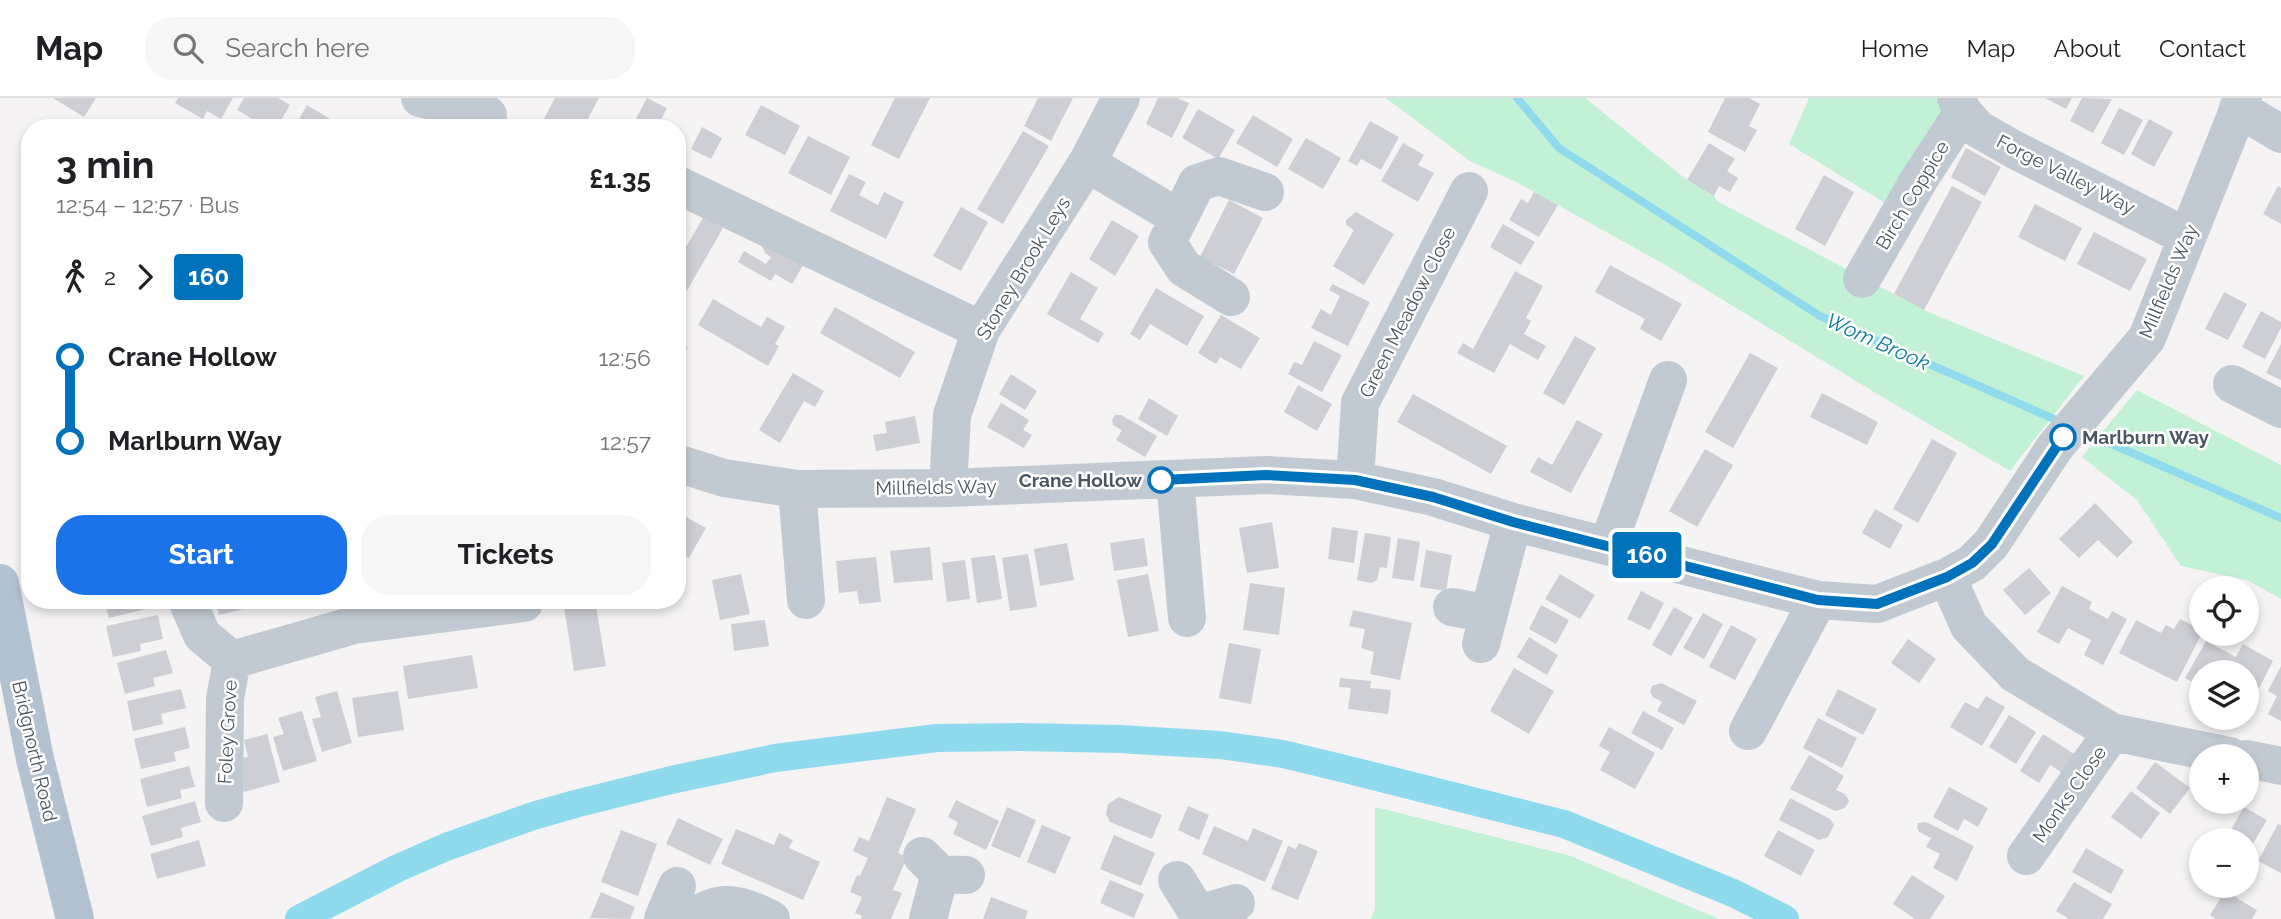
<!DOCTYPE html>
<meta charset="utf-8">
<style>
:root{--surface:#fff;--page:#f6f6f6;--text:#202124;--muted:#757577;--line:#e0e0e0;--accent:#1a73e8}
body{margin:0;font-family:Raleway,sans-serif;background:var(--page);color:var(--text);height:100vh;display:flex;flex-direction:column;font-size:26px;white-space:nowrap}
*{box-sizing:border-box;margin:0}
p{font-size:23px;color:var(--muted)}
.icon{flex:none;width:38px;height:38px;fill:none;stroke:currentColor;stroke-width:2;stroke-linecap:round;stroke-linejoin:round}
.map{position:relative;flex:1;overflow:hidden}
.side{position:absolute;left:21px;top:21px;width:665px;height:490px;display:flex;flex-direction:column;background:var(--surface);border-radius:28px;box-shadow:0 4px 10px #0003}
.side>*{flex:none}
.badge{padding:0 14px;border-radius:5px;font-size:24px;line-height:46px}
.buttons{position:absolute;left:2189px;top:478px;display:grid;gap:14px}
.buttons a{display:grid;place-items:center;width:70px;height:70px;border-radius:50%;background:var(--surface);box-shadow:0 4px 10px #0003;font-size:35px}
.map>.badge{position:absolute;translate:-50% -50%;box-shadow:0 0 0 4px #fff}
.legs{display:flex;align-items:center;gap:10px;height:77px;padding:0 35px;font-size:23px}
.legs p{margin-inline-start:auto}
.headline{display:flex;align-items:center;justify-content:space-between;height:119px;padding:0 35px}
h1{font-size:38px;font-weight:700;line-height:52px}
.button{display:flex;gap:14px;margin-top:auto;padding:14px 35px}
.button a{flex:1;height:80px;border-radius:28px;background:var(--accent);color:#fff;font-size:28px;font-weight:700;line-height:80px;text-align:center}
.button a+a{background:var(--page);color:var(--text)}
ul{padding:0 35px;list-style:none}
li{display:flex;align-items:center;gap:24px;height:84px;font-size:26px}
li i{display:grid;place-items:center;width:10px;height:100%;margin:0 9px;background:currentColor}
li i::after{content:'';width:18px;height:18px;margin:-9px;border:5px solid;border-radius:50%;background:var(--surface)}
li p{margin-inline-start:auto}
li:first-child i{background:linear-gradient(#0000 50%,currentColor 0)}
li:last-child i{background:linear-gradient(currentColor 50%,#0000 0)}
header{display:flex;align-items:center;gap:42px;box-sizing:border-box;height:98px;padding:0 35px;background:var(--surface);border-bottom:2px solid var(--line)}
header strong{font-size:33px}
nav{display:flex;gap:38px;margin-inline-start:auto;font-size:24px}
.search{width:490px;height:63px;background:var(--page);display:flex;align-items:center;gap:18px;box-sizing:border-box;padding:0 24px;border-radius:28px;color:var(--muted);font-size:26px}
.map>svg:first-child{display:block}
</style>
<header>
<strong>Map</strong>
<div class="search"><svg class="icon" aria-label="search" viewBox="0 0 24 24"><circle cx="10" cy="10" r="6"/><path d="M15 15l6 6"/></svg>Search here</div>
<nav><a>Home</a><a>Map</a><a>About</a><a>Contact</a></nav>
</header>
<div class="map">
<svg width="2281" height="821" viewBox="0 0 2281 821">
<rect width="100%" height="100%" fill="#f5f3f3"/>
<path fill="#c3f1d5" d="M1386,0H1585L1687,82L1714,98L1717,103L1928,214L2084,278L2010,373L1884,300L1669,169L1518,85L1470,63Z
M1809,0H1936L1947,19L1918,48L1906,79L1890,108L1789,46Z
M2137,292L2281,367V501L2247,482L2181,468L2137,402L2082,359Z
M1375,709L1571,758L1719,821H1371L1375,811Z"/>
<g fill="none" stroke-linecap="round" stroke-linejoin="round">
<path stroke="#90daee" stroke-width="8" d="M1517,0L1559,50L1820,218L2063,325
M2082,333L2281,420"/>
<path stroke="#90daee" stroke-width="28" d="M299,821L398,770L446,749L533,718L575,706L671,682L775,660L937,640L1021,639L1119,641L1220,647L1283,656L1345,671L1564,726L1733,795L1785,821"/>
</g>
<path fill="#cdcfd5" d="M53,0H96L84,19Z
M178,0H233L221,21L207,13L203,21L175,5Z
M244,0H278L290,7L276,30H268L237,12Z
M555,0H599L583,30H539Z
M647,0L667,10L657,30H631Z
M895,0H930L899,61L871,47Z
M1038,0H1073L1051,43L1024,28Z
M1158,0H1177L1189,5L1172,40L1146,26Z
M1725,0H1749L1760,6L1749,28L1757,32L1745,54L1708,34Z
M2045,0H2072L2066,11Z
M2082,0L2112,1L2093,35L2070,23Z
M307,7L345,30H294Z
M761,7L800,28L785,57L745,37Z
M2119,10L2143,22L2124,57L2101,45Z
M1198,11L1235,32L1218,61L1182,40Z
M1253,17L1293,41L1277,69L1236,45Z
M2149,21L2173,34L2154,69L2131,56Z
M355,23L366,30H351Z
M1370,23L1399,39L1381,72L1361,61L1357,68L1348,63Z
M702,29L722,40L711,61L691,51Z
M1023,33L1049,48L1003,126L977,111Z
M808,38L850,59L831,97L788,75Z
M1306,40L1341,60L1323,91L1288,71Z
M1403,45L1424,57L1418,67L1434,75L1418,104L1381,83Z
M1709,45L1735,61L1727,73L1738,80L1730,94L1719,88L1714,98L1687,82Z
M1966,50L2001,69L1985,98L1951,79Z
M849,76L866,84L859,97L878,107L884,94L904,104L886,141L830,113Z
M1824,77L1854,94L1825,148L1795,131Z
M1952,88L1982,104L1924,212L1894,196Z
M2278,88L2281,90V126L2263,116Z
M1534,94L1558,107L1539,139L1509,122L1521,101L1528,105Z
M1229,102L1263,120L1234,176L1200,159Z
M2035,106L2082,130L2065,163L2018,139Z
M961,109L988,124L961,173L933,158Z
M1356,114L1394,136L1364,187L1333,168L1354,132L1346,127V122Z
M704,118L723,130L677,210V165Z
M1112,122L1139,138L1115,178L1089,161Z
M1503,126L1535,144L1521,167L1490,149Z
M2094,134L2147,161L2130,193L2077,166Z
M765,143L806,162L792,186L775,176L771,183L738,164L744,153L766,166L771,159L766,156L762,149Z
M1610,167L1682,206L1661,243L1640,231L1645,221L1595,194Z
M1515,173L1543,188L1526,220L1531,223L1524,236L1546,248L1538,262L1510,246L1494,275L1457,255L1463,245L1473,251Z
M1071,174L1098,190L1080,221L1104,235L1098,245L1047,216Z
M1332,186L1370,204L1348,248L1311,230L1321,211L1331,217L1340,198L1329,192Z
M1156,190L1204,218L1187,248L1150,226L1140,242L1130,236Z
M2224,194L2247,206L2228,242L2205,231Z
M713,201L761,229L767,219L785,229L775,246L779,248L768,268L698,227Z
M835,209L915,254L900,280L820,235Z
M2261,213L2281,224V230L2265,261L2242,249Z
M1221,217L1260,240L1241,271L1220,259L1216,266L1198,255Z
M1575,238L1596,250L1564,307L1543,295Z
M1314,243L1342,257L1322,294L1288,276L1294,264L1302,267Z
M677,244L688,249L677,269Z
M2281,246V282L2266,275Z
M1750,255L1778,270L1733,350L1705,334Z
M793,275L824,293L815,309L804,303L780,345L759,332Z
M1011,276L1037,293L1025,312L999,296Z
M1298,287L1332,306L1317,333L1284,314Z
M1822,295L1878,324L1867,347L1810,319Z
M1413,296L1507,348L1491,376L1397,324Z
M1149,300L1178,318L1167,338L1138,321Z
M1001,305L1029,322L1023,332L1032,337L1024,350L987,329Z
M1115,317H1121L1157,338L1145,359L1116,342L1122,332L1113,327L1112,322Z
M915,318L920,345L876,353L873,337L887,335L885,324Z
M1577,322L1603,336L1571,395L1530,374L1538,359L1552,367Z
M1932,341L1957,355L1918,425L1893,411Z
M1705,351L1733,367L1697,429L1669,413Z
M2095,405L2133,444L2117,460L2098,442L2079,460L2059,441Z
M1875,411L1903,427L1890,451L1862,435Z
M677,414L706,430L689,460L677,454Z
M1272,424L1279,470L1247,475L1239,430Z
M1332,429L1358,433L1354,465L1328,461Z
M1365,435L1391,439L1387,470L1380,469L1377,482L1371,485L1357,482Z
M1144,440L1148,468L1114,473L1110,445Z
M1398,440L1420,444L1414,483L1392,480Z
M1067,445L1074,482L1040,488L1034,451Z
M930,449L933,482L894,485L890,453Z
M1426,452L1452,457L1446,493L1420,489Z
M1028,456L1037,509L1010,513L1002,460Z
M995,457L1002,501L977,505L971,460Z
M876,459L881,504L859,506L857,493L839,495L836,463Z
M965,462L970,501L947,504L942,465Z
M2029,470L2051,495L2025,517L2003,492Z
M741,476L750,516L720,522L712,482Z
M1148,476L1159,533L1128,539L1117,482Z
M1560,476L1595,497L1580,521L1545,501Z
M1250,485L1285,490L1279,537L1243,532Z
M2062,488L2092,504L2089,511L2108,521L2112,513L2127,521L2103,567L2084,557L2091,542L2068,530L2059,546L2037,534Z
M1641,493L1664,505L1650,532L1627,521Z
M104,502H152L154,509L109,520Z
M216,502H242L244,511L219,517Z
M258,502H275V503L259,507Z
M563,502H595L606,568L574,573Z
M1541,507L1569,522L1556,546L1529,531Z
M1674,509L1693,520L1671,558L1652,547Z
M1353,512L1412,525L1400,582L1370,576L1374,554L1361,550L1365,531L1349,528Z
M1703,515L1723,526L1704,561L1683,550Z
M158,517L163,541L140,546L141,553L113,559L106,528Z
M2180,521L2202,532V535L2177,584L2119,555L2136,522L2161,535L2166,527L2174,531Z
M765,522L769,548L734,553L731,526Z
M1731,527L1757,541L1735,582L1709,569Z
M1529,539L1558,557L1547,577L1517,559Z
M1908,541L1936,561L1919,585L1891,565Z
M2206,543L2236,559L2243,546L2273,563L2256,596L2247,592V574H2202V589L2185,580Z
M1229,545L1261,551L1251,606L1219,600Z
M166,552L173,575L153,580L155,588L125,596L117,565Z
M472,557L478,590L408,601L403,568Z
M2281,568V623L2268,616L2277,598L2268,593Z
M1514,570L1554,593L1529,636L1490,613Z
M1340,580L1371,583L1370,590L1391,592L1388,616L1348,611L1351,590L1339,589Z
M1661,585L1697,603L1684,627L1657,613L1662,604L1653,599L1650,594L1652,588Z
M181,591L186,610L161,616L163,626L133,633L127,603Z
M1838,591L1877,611L1863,637L1825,617Z
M337,593L352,645L322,654L312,621L321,619L315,599Z
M398,593L404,632L358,639L352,600Z
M1986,598L2005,609L1982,648L1950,629L1965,604L1978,611Z
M302,613L317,663L283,673L273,639L284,636L278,620Z
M1643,613L1674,630L1662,652L1631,635Z
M2009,617L2036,634L2016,666L1989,649Z
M1818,620L1857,640L1842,670L1803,650Z
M185,629L190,650L174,654L176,663L141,671L134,641Z
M1609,629L1655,655L1635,691L1600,672L1610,654L1599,648Z
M267,636L280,684L244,694L235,662L248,659L244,642Z
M2043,636L2079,659L2067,678L2050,667L2039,685L2020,673Z
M1809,657L1844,678L1836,692L1845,696L1849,703L1845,710L1835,713L1790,691Z
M2155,664L2190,690L2170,716L2136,690Z
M189,668L195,689L180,692L182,700L147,709L140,681Z
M1949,689L1988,710L1978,729L1964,721L1958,733L1933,719Z
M2131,693L2160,715L2141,741L2111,719Z
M887,699L916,711L898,755L907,759L893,792L902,795L891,821H861L862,818L855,815L862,799L850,794L857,777L860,778L868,760L853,753L859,739L869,743Z
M1119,699L1162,717L1152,741L1110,724L1106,716L1108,706Z
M1790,700L1830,721L1834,727L1828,739L1819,742L1779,722Z
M956,702L999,723L986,752L953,736L958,724L948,719Z
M195,703L201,724L181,730L183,739L151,748L142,718Z
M2211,704H2233L2228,714Z
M1188,708L1209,717L1199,742L1178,732Z
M1007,709L1036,722L1020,760L991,748Z
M2244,709L2267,722L2247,756V742H2225Z
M678,720L723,741L710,767L666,746Z
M1926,724L1974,748L1957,783L1933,770L1940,756L1926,749L1931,740L1919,734L1917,730L1918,725Z
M2278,726L2281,727V775L2258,763Z
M1042,727L1071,739L1055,776L1027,764Z
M1214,728L1248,743L1253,730L1283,743L1265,784L1202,756Z
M736,731L774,747L779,735L793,742L789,750L820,764L803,802L721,766Z
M621,732L657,746L638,798L601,784Z
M1778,732L1815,752L1801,778L1764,758Z
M1114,737L1155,755L1141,788L1100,771Z
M199,742L206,768L157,781L150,756Z
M1299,745L1318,753L1298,802L1271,791L1288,748L1296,751Z
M2086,750L2124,772L2111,796L2072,774Z
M1912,777L1945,798L1930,821H1915L1893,806Z
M1110,782L1144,796L1134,820L1100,805Z
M2074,784L2112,806L2103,821H2069L2056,813Z
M2225,793L2257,812L2252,821H2216L2210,817Z
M601,794L635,809L630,821L590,820Z
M991,799L1028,813L1025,821H983Z"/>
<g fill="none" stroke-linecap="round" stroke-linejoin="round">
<path stroke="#c1cad2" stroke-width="38" d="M420,0L488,17
M1956,0L1963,14L1978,31L2015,52L2187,139
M2238,10L2281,36
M1087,65L1179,120
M677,93L680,88L981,232
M1862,181L1920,80L1963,14
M1231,199L1184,170L1167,144L1197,85L1219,78L1265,94
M2232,286L2281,311
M677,365L724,380L797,391L948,390L1266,377L1355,382L1433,399L1513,424L1818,502L1877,506L1947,479L1972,465L1991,446L2055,349L2147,240L2243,0
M1175,381L1187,520
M1355,382L1360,305L1469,93
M948,390L952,317L981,232L1087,65L1121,0
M797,391L806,502
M1608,447L1668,282
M1947,479L1969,528L2015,576L2112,634L2230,658
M187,502L202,537L232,562L225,601L224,705
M1452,509L1489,516
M1481,546L1513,424
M232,562L354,527L524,505
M1748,633L1818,502
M2247,661L2281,668
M922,758L940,776L966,777
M2026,758L2112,634
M1177,782L1198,816L1236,805
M663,821L677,788
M691,821C721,799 740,806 771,821
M928,821L940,776"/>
<path stroke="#b3c2d1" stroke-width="38" d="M0,485L35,661L75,821"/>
</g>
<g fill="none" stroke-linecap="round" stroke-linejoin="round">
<defs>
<path id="line-1" d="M1161,382L1266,377L1355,382L1433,399L1513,424L1818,502L1877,506L1947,479L1972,465L1992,446L2063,339"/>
</defs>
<use href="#line-1" stroke="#fff" stroke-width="16"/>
<use href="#line-1" stroke="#0072bc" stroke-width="10"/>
</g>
<g fill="#fff" stroke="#0072bc" stroke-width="3.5">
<circle cx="2063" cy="339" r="12"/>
<circle cx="1161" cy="382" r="12"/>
</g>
<g text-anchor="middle" stroke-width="5" stroke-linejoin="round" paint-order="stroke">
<g font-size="19" fill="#4a5661" stroke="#fff">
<text transform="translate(2066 76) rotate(27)" y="7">Forge Valley Way</text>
<text transform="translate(1912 97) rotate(-59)" y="7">Birch Coppice</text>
<text transform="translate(1023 170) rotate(-59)" y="7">Stoney Brook Leys</text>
<text transform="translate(2168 183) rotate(-67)" y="7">Millfields Way</text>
<text transform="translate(1407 214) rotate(-63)" y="7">Green Meadow Close</text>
<text transform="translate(936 389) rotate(-1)" y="7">Millfields Way</text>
<text transform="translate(227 634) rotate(-87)" y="7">Foley Grove</text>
<text transform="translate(35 653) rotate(77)" y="7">Bridgnorth Road</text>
<text transform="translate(2069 696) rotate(-55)" y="7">Monks Close</text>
</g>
<g font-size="19" font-weight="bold" fill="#4a5661" stroke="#fff" text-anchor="start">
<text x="2082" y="346">Marlburn Way</text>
<text x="1142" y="389" text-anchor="end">Crane Hollow</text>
</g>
<g font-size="21" font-style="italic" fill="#0c7c9b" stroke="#fff">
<text transform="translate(1878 244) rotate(24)" y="7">Wom Brook</text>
</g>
</g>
</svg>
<div class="buttons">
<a><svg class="icon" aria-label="locate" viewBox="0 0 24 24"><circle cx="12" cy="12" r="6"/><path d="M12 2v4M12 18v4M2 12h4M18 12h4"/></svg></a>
<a><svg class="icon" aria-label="layers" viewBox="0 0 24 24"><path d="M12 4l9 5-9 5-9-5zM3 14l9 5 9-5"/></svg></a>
<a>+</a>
<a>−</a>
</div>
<b class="badge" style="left:1647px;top:457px;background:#0072bc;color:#fff">160</b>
<section class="side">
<div class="headline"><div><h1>3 min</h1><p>12:54 – 12:57 · Bus</p></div><b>£1.35</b></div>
<div class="legs"><svg class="icon" aria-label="walk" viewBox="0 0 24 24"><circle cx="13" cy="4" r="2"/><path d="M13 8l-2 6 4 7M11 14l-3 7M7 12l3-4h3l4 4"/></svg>2<svg class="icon" aria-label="forward" viewBox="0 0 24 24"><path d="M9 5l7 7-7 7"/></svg><b class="badge" style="background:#0072bc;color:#fff">160</b></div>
<ul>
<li><i style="color:#0072bc"></i><b>Crane Hollow</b><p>12:56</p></li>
<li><i style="color:#0072bc"></i><b>Marlburn Way</b><p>12:57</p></li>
</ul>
<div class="button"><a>Start</a><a>Tickets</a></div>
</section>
</div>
